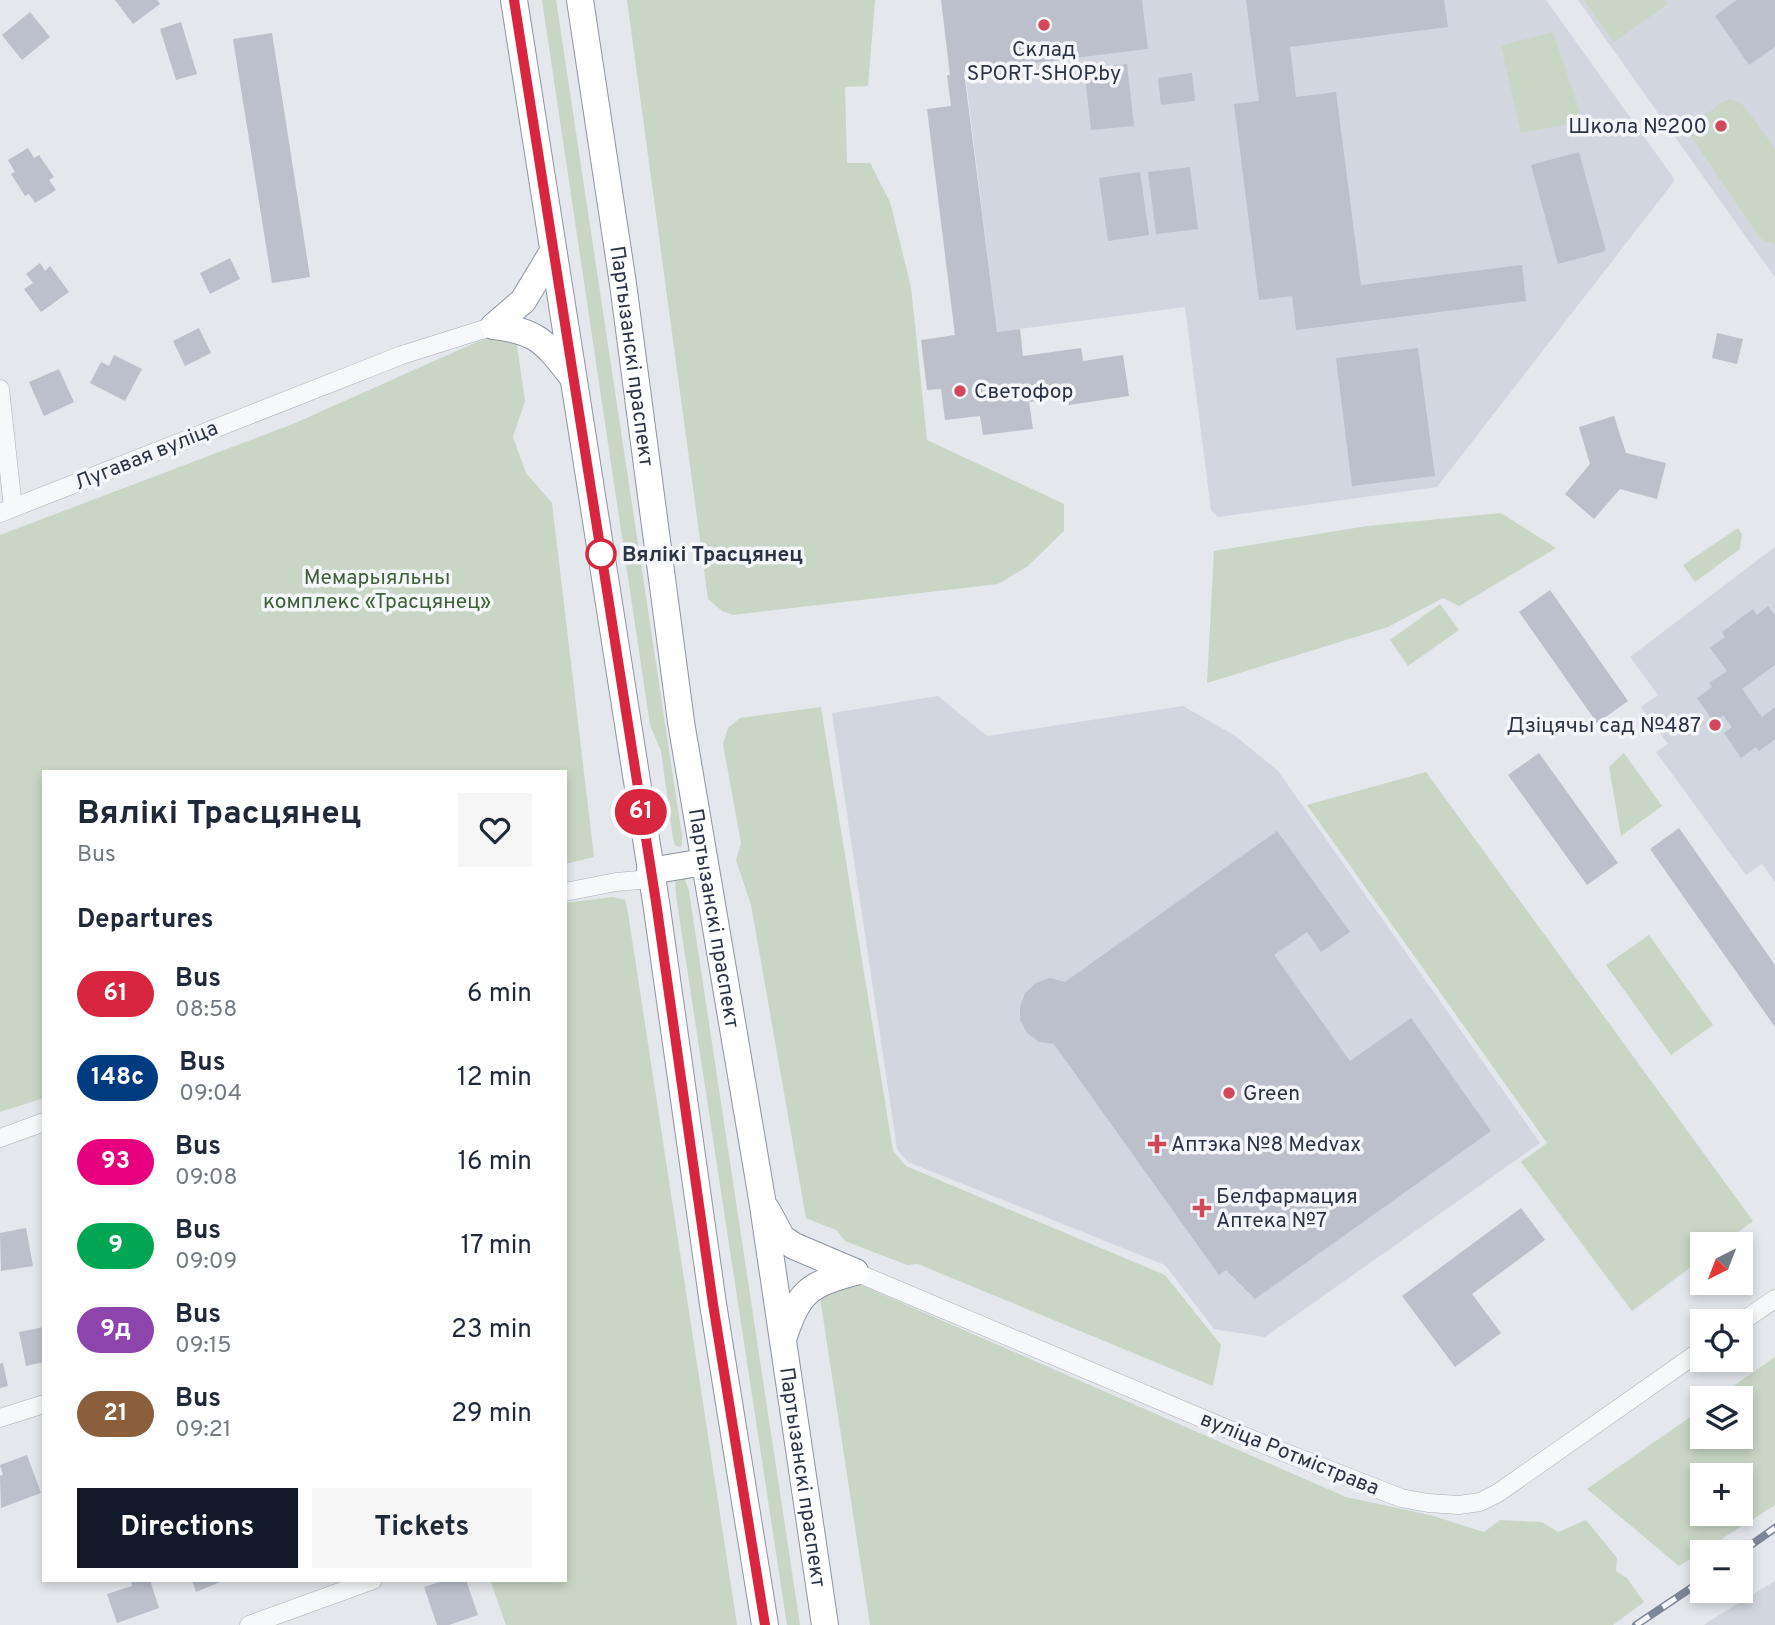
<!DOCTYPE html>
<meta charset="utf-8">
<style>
:root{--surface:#fff;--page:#f6f6f7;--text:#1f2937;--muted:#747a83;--accent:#111827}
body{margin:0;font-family:Overpass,sans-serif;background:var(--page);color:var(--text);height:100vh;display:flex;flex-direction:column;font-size:26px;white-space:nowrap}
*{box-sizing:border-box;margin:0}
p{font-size:23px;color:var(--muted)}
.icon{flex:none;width:38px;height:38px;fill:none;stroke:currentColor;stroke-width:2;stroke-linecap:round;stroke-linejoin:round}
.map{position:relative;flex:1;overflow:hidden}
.panel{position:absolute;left:42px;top:770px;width:525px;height:812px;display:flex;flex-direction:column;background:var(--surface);border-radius:0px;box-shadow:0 4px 10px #0003}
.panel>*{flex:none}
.badge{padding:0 14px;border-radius:23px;font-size:24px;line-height:46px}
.needle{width:46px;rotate:222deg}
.buttons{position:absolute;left:1690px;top:1232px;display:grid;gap:14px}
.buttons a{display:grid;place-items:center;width:63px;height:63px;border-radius:0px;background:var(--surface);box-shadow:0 4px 10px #0003;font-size:35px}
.map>.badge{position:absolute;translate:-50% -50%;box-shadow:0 0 0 4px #fff}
h2{padding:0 35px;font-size:26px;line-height:63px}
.round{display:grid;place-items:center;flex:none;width:74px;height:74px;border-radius:0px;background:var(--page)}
.summary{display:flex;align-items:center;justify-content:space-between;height:119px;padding:0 35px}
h1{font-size:33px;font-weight:700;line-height:52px}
.action{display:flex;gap:14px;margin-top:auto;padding:14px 35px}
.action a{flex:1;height:80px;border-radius:0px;background:var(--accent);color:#fff;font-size:28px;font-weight:700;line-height:80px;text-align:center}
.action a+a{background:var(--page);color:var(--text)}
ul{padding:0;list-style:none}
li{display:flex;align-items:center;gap:21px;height:84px;padding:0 35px}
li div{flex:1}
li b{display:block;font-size:26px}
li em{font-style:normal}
li .badge{min-width:77px;font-weight:700;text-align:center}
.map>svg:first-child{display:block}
</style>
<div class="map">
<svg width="1775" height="1625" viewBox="0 0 1775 1625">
<rect width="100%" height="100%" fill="#e4e7ec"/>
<path fill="#d2d6de" d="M1142,0H1546L1675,180L1437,487L1218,517L1211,510L1185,307L997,332L965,72L1148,49Z
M1578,0H1775V277L1763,261Z
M1775,547V882L1762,864L1746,875L1656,752L1668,744L1641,707L1658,695L1630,657Z
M938,696L987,736L1183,706L1234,735L1278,771L1540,1143L1265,1337L1214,1329L1165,1265L908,1162L897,1149L832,713Z
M1775,1581V1625H1704L1711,1620Z"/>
<path fill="#c9d6c5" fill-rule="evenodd" d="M542,0H556L682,836V844L680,847L675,845L673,839L661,751L650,725Z
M627,0H875L868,86L845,87L847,163H870L890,202L911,287L927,440L1064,504V531L1028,566L998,584L733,615L722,611L708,599Z
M1584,0H1665L1668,4L1614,42Z
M1553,32L1583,121L1521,133L1501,46Z
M1730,99L1743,105L1775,148V244L1765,241L1760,238L1692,138L1694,124L1722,102Z
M503,334L516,339L525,401L513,437L526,473L552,503L594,857L565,864V772H44V1098L0,1112V535L293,424L479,341Z
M1501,513L1556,548L1459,606L1443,598L1388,627L1207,683L1214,551L1367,526Z
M1738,528L1742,534L1740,549L1695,582L1683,565Z
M1440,604L1459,630L1408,666L1390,640Z
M821,707L893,1151L906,1166L1165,1275L1221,1345L1213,1386L918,1264L907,1265L845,1241L836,1230L806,1218L751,905L736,860L741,843L723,744L728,728L740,718Z
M1624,753L1662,806L1621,836L1609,767Z
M1426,772L1753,1221L1722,1244H1703V1258L1632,1311L1521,1162L1547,1143L1307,805Z
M679,875L685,879L689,891L800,1625H787L676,896L675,879Z
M613,897L625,900L628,913L737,1625H506L490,1580H565V903Z
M1649,935L1713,1025L1671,1055L1606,965Z
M836,1284L861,1285L1346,1497L1430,1515L1484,1532L1500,1520L1542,1522L1558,1532L1586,1520L1617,1558L1616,1571L1627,1578L1644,1602L1613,1625H870L819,1291Z
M1775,1357V1505L1679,1566L1587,1489L1703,1408V1437H1741V1398H1716ZM1703,1475H1741V1514H1703Z"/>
<path fill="#bbc0ca" d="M115,0H157L160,4L133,24Z
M941,0H1142L1148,49L964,72L997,332L1020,329L1023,356L1081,348L1083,361L1123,355L1129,396L1069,405L1068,397L1029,402L1033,429L983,435L980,416L945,420L941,389L927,390L921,340L955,335L927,109L951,106L947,75H950Z
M1246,0H1444L1448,27L1290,47L1296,97L1336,92L1361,285L1522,265L1526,301L1296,330L1292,296L1259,300L1234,104L1259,101Z
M1737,0H1775V47L1749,65L1715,16Z
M30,12L50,37L22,60L2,35Z
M181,22L197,74L176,80L160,29Z
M272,33L310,277L272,283L233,39Z
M1127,64L1134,126L1091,130L1084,68Z
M1192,73L1195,101L1161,105L1158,78Z
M28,148L34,158L39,155L54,177L49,180L56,190L35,203L29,194L25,196L11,174L15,172L8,160Z
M1579,152L1606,251L1558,264L1531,165Z
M1190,167L1198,229L1156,234L1148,172Z
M1140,172L1149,235L1108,241L1099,178Z
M230,258L240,279L210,294L200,273Z
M40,263L45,271L50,266L69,292L41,312L24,289L33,283L26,274Z
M199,328L211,353L185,366L173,341Z
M1717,333L1743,339L1737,364L1712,358Z
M1418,348L1435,476L1352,486L1336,358Z
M114,355L142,369L125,401L90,383L101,362L109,366Z
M59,369L74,402L44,416L29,382Z
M1614,416L1626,453L1666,463L1657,499L1620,489L1594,519L1565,494L1590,464L1579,427Z
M1550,590L1628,701L1597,723L1519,612Z
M1768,606L1775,615V665L1742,689L1762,717L1775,707V739L1759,751L1756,747L1741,758L1724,733L1732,727L1728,722L1723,715L1714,722L1697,698L1712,687L1709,683L1727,671L1710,648L1725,637L1722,632L1753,609L1757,615Z
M1539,753L1618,863L1587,885L1508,775Z
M1679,828L1775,965V1027L1650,849Z
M1277,831L1350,932L1321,952L1307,932L1274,955L1350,1061L1411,1018L1491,1131L1255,1299L1226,1270L1219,1275L1054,1044L1039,1042L1027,1033L1020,1020V1007L1025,993L1036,983L1050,978L1065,982Z
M1521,1208L1545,1240L1472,1294L1501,1333L1455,1367L1402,1296Z
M26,1228L33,1266L1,1271L0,1233Z
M44,1327V1362L26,1366L19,1332Z
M3,1363L8,1386L0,1388V1364Z
M27,1455L41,1493L1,1508L0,1476L3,1475L0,1465Z
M131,1580H150L159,1608L117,1623L107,1594L132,1586Z
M192,1580H225L196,1592Z
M445,1580H466L478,1615L449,1625H437L424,1587Z"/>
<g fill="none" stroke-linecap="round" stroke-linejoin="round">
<defs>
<path id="minor" d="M0,389L13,508
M0,513L402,355L494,326
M565,892L616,882L651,879
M0,1138L44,1122
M855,1272L1263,1444L1401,1498L1428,1503L1459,1505L1480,1502L1498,1493L1703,1349
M1741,1322L1775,1299
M0,1418L44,1404
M249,1625L373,1580"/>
<g id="highway">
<path d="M514,0L656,902L713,1304L765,1625"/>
<path id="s1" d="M580,0L623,284L681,722L762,1199L825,1625"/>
<path d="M494,326C537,331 545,342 571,375"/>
<path d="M494,326L523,301L552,253"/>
<path d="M650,871L704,862"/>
<path d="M767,1210L782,1238L794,1246L855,1272"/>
<path d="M783,1339C799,1292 807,1285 855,1272"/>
</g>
</defs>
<use href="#minor" stroke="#a9aeb7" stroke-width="19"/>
<use href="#highway" stroke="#8b94a3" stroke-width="28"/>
<use href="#minor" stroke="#f7f8fa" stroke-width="18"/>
<use href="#highway" stroke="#fff" stroke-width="26"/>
<defs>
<path id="rail" d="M1741,1552L1775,1528
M1636,1625L1703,1580"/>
</defs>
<use href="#rail" stroke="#7d8696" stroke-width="8"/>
<use href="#rail" stroke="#f4f6f9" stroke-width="5" stroke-dasharray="16" stroke-linecap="butt"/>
</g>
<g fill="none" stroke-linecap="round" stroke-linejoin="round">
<defs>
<path id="line" d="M514,0L656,902L713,1304L765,1625"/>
</defs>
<use href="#line" stroke="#fff" stroke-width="16"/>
<use href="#line" stroke="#d7263d" stroke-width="10"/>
</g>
<g fill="#d1495b" stroke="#f4f6f9" stroke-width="2.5">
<circle cx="1044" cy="25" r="7"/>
<circle cx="1721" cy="126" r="7"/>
<circle cx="960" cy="391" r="7"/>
<circle cx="1715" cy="725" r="7"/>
<circle cx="1229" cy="1093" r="7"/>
<path d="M1153.5 1133.5h7v7h7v7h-7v7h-7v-7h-7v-7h7z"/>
<path d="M1198.5 1197.5h7v7h7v7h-7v7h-7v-7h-7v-7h7z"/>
</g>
<circle fill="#fff" stroke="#d7263d" stroke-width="3.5" cx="601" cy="554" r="14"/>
<g text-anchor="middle" stroke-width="7" stroke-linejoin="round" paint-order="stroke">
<g font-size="21" fill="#2b3445" stroke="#f4f6f9" text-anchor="start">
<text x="1044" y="56" text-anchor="middle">Склад<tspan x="1044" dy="24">SPORT-SHOP.by</tspan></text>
<text x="1707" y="133" text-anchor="end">Школа №200</text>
<text x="974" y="398">Светофор</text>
<text x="1701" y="732" text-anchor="end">Дзіцячы сад №487</text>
<text x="1243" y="1100">Green</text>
<text x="1171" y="1151">Аптэка №8 Medvax</text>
<text x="1216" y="1203">Белфармация<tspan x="1216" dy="24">Аптека №7</tspan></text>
</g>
<g font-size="21" fill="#2b3445" stroke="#f4f6f9">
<text dy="7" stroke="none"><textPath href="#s1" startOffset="360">Партызанскі праспект</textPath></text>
<text transform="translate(146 455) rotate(-22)" y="7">Лугавая вуліца</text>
<text dy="7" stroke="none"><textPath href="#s1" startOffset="928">Партызанскі праспект</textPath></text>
<text transform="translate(1290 1453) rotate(22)" y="7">вуліца Ротмістрава</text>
<text dy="7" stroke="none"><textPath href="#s1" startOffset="1494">Партызанскі праспект</textPath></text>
</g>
<g font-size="21" font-weight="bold" fill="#2b3445" stroke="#f4f6f9" text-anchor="start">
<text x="622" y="561">Вялікі Трасцянец</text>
</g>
<g font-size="21" fill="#3f6138" stroke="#f4f6f9">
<text x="377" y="584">Мемарыяльны<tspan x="377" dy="24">комплекс «Трасцянец»</tspan></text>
</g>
</g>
</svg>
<div class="buttons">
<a><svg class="needle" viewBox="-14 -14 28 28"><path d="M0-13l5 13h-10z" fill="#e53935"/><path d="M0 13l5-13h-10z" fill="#747a83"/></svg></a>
<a><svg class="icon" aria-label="locate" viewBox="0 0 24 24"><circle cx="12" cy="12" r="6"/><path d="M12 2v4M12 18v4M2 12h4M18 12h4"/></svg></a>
<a><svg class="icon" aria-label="layers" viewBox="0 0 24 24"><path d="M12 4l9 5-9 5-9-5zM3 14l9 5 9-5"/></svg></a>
<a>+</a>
<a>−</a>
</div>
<b class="badge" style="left:641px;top:812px;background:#d7263d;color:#fff">61</b>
<section class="panel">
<div class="summary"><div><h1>Вялікі Трасцянец</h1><p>Bus</p></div><a class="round"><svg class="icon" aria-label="heart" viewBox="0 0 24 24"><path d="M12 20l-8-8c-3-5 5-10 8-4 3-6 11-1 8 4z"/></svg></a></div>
<h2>Departures</h2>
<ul>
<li><span class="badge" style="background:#d7263d;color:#fff">61</span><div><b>Bus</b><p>08:58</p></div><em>6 min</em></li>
<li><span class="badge" style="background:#003b80;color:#fff">148с</span><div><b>Bus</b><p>09:04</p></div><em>12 min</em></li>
<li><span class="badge" style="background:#e6007e;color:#fff">93</span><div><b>Bus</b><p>09:08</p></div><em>16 min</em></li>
<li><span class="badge" style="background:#00a651;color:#fff">9</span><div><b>Bus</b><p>09:09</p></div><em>17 min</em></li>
<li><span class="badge" style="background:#8e44ad;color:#fff">9д</span><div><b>Bus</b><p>09:15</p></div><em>23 min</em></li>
<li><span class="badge" style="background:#8b5e3c;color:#fff">21</span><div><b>Bus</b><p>09:21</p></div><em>29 min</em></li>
</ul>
<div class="action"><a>Directions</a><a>Tickets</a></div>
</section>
</div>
